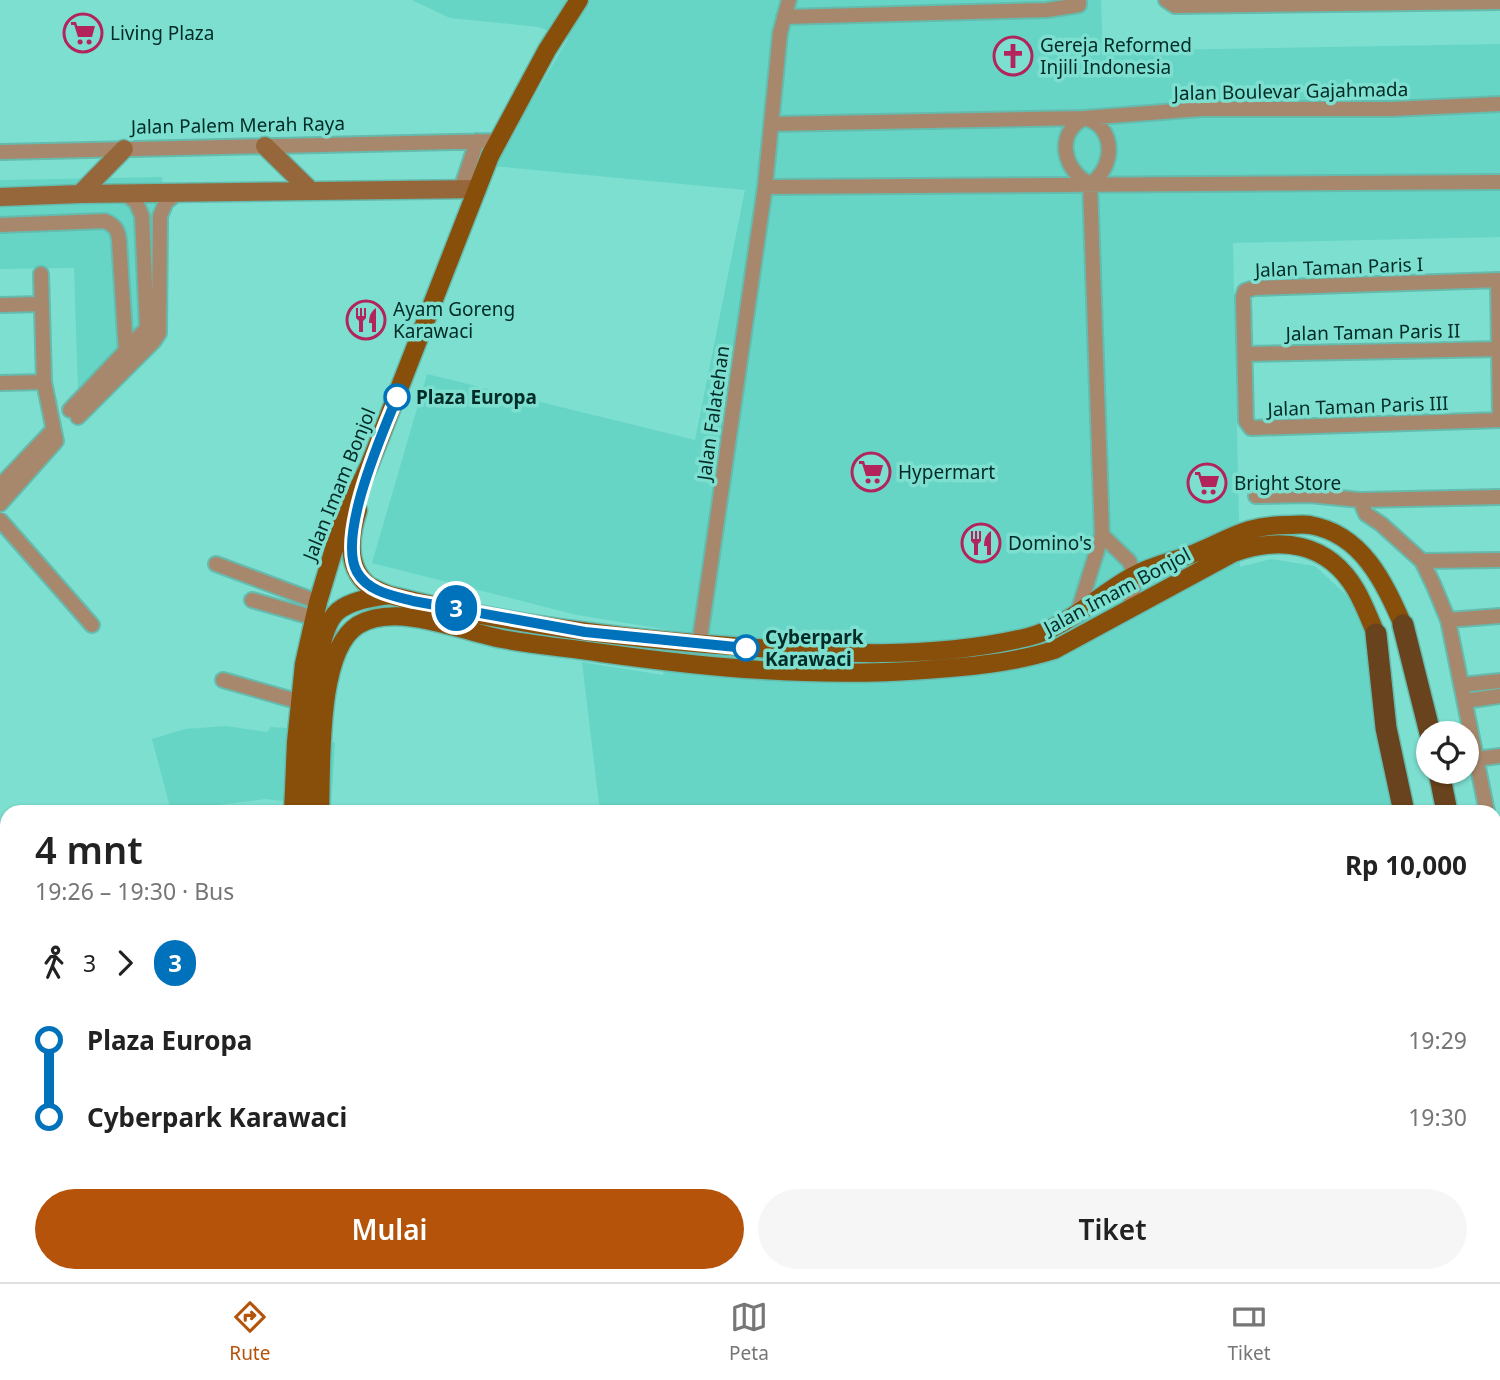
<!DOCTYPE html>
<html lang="id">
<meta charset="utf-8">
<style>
:root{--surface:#fff;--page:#f6f6f6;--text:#222;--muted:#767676;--line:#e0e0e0;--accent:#b45309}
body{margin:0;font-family:"Noto Sans",sans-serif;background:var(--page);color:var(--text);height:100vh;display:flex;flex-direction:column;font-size:26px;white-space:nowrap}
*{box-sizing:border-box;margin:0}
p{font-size:23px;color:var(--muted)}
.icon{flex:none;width:38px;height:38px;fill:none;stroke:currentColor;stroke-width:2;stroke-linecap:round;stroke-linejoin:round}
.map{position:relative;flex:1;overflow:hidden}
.panel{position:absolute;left:0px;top:805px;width:1502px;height:478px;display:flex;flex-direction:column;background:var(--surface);border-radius:21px 21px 0 0;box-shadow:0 2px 5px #0004}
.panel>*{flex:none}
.badge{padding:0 14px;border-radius:23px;font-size:24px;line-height:46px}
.fabs{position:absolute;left:1416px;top:721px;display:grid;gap:14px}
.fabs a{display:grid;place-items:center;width:63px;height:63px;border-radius:50%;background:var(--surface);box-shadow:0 2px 5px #0004;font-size:35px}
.map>.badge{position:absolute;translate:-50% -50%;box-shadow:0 0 0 4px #fff}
.legs{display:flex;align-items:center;gap:10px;height:77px;padding:0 35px;font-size:23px}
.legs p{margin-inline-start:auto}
.summary{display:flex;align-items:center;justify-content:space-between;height:119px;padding:0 35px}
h1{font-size:38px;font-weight:600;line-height:52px}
.action{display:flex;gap:14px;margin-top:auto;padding:14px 35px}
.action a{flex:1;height:80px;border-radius:42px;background:var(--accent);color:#fff;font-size:28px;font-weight:600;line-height:80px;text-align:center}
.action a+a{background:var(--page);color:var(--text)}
ul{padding:0 35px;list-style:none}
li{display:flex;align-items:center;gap:24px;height:77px;font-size:26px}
li i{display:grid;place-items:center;width:10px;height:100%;margin:0 9px;background:currentColor}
li i::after{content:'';width:18px;height:18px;margin:-9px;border:5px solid;border-radius:50%;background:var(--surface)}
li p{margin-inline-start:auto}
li:first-child i{background:linear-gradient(#0000 50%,currentColor 0)}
li:last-child i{background:linear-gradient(currentColor 50%,#0000 0)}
.tabs{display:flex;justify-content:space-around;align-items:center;height:98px;border-top:2px solid var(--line);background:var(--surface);font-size:19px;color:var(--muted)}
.tabs a{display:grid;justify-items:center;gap:4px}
.tabs .selected{color:var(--accent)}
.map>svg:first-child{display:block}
</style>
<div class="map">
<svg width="1500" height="1282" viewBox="0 0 1500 1282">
<rect width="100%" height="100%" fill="#7ddfd0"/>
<path fill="#66d5c5" d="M412,0H1101L1103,51L1500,44V237L1233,243L1240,567L1271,559L1315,566L1365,612L1394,812H600L582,662L663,675L669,630L577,615L372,563L427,374L695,440L745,190L493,166L568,39L539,27L450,18Z
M162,177L167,322L78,389L74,268L0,269V180Z
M226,726L267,732L271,727L286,728L335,743L331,807L266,799L171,811L152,739L185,729Z
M478,1276H558L563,1282H447L457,1277Z"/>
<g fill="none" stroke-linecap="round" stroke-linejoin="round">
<path stroke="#28998c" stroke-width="3.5" d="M601,1276V1282"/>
<defs>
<path id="street" d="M1166,0L1175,6L1500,2
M784,17L1047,10L1079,5V0
M772,124L1084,118C1117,126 1115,168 1090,184
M0,152L498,141
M1090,184C1063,170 1055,134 1084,118L1201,109H1392L1500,104
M765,187L1500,182
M461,189L477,141
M0,225L105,221C114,225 118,229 119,240L126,352L135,360
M1498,280L1500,420
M1500,280L1254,288L1245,291L1243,297L1246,421L1251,428L1500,420
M0,305L42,304
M1246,354L1500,349
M0,383L44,382
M70,410L147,328L142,216L136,202L124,193
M78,417L153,342L159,333L160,216L166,202L177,193
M0,486L53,430
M1256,496L1310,495L1360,500L1500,497
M1360,500L1366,514L1381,524L1422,561L1434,586L1448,620L1487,812
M0,504L56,441L44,382L41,274
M0,520L92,625
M1102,535L1129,561L1135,575L1130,610
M1422,561L1500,560
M216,564L318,602
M252,600L315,618
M1077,615L1102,535L1090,184
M1448,620L1500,616
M699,645L765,187L780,33L789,0
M223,680L300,702
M1461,685L1500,681
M1465,701L1500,696
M1476,759L1500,756
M1494,848L1500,875
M1494,1205L1500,1204
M1494,1266L1496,1282
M772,1276L774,1282
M1032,1276L1033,1282
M1241,1276C1250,1280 1260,1279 1268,1276
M951,1282L993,1276"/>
<path id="secondary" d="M265,146L310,190
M80,194L124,149
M0,197L80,194L477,189"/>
<path id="primary" d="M358,510C350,535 345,566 368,585C374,589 382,592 389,595
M293,812L296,742L304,664L318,602L342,522L369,466L490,156L547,50L579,0
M305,812C307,774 310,633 338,611C352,600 371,598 389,595C501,623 617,638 732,646C830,654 932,660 1028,637C1068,627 1098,595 1133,576C1152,565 1175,561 1195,553C1232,538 1245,525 1288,525C1295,525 1303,524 1310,525C1362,534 1384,582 1403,625
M320,812C322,767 316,651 358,625C397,602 460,631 502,639C535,645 569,648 602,653C709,668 816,678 924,670C967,667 1013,663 1054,650L1233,553C1281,536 1328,542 1356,590C1364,604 1370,620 1376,634
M253,1282V1276
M276,1282L277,1276"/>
<path id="highway" d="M1403,625L1430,733
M1376,634L1386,728L1404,812
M1439,772L1447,812
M1494,944L1500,949
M1494,1006L1500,1005
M1494,1027H1500
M1494,1061H1500
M0,1170H7
M0,1197H7
M0,1231H7
M300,1276L318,1282
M75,1282L91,1276
M116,1282L157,1276
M393,1282L398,1276"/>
</defs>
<use href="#street" stroke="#64bbae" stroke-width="18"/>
<use href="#secondary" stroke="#64bbae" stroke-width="21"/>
<use href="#primary" stroke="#64bbae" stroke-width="21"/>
<use href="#highway" stroke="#64bbae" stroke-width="24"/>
<use href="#street" stroke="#a8886c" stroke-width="14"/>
<use href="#secondary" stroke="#96673b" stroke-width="18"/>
<use href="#primary" stroke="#874f0a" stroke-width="18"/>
<use href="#highway" stroke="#69431d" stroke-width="21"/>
</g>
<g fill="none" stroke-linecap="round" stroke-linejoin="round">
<defs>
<path id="line-1" d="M397,397C382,434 337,536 357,572C368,592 394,596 413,601L585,632L746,648"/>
</defs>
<use href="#line-1" stroke="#fff" stroke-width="16"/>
<use href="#line-1" stroke="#0072bc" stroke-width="10"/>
</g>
<defs>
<symbol id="supermarket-ring" viewBox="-11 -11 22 22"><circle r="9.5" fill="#7ddfd0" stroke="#b2245b" stroke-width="1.5"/><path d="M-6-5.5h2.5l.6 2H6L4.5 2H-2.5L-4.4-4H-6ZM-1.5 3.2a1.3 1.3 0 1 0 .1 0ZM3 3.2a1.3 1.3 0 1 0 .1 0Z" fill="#b2245b"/></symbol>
<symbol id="church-ring" viewBox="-11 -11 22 22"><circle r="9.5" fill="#7ddfd0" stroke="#b2245b" stroke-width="1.5"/><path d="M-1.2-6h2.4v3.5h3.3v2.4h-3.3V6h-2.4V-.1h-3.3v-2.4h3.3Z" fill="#b2245b"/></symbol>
<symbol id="restaurant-ring" viewBox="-11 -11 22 22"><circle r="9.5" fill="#7ddfd0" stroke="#b2245b" stroke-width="1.5"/><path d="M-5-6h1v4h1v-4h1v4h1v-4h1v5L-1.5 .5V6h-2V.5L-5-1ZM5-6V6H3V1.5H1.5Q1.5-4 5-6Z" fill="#b2245b"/></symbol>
</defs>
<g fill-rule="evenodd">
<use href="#supermarket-ring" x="61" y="11" width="44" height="44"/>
<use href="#church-ring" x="991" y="34" width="44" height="44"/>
<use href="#restaurant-ring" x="344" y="298" width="44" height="44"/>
<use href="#supermarket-ring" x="849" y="450" width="44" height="44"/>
<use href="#supermarket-ring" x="1185" y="461" width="44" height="44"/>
<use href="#restaurant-ring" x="959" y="521" width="44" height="44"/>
</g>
<g fill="#fff" stroke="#0072bc" stroke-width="3.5">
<circle cx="397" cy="397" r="12"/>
<circle cx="746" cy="648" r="12"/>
</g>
<g text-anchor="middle" stroke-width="7" stroke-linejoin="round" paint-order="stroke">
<g font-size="19" fill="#002b26" stroke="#7ddfd0" text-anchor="start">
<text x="110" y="40">Living Plaza</text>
<text x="1040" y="52">Gereja Reformed<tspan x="1040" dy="22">Injili Indonesia</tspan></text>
<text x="393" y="316">Ayam Goreng<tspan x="393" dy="22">Karawaci</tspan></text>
<text x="898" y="479">Hypermart</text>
<text x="1234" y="490">Bright Store</text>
<text x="1008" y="550">Domino's</text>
</g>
<g font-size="19" fill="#002b26" stroke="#7ddfd0">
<text transform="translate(1291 91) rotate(-1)" y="7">Jalan Boulevar Gajahmada</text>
<text transform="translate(238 125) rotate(-1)" y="7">Jalan Palem Merah Raya</text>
<text transform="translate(1339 267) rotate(-2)" y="7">Jalan Taman Paris I</text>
<text transform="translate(1373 332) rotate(-1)" y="7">Jalan Taman Paris II</text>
<text transform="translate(1358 406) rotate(-2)" y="7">Jalan Taman Paris III</text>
<text transform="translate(713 413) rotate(-82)" y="7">Jalan Falatehan</text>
<text transform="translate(339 484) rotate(-68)" y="7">Jalan Imam Bonjol</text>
<text transform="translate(1117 591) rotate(-28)" y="7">Jalan Imam Bonjol</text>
</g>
<g font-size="19" font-weight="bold" fill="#002b26" stroke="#7ddfd0" text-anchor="start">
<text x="416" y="404">Plaza Europa</text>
<text x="765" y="644">Cyberpark<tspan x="765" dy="22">Karawaci</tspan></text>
</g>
</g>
</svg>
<div class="fabs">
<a><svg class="icon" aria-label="locate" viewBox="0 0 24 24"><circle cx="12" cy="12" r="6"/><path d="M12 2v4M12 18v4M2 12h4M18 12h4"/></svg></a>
</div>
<b class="badge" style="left:456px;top:608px;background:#0072bc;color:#fff">3</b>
<section class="panel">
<div class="summary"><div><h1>4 mnt</h1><p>19:26 – 19:30 · Bus</p></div><b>Rp 10,000</b></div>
<div class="legs"><svg class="icon" aria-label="walk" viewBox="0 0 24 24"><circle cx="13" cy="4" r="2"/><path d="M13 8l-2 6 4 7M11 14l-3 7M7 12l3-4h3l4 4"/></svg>3<svg class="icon" aria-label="forward" viewBox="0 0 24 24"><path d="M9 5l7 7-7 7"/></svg><b class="badge" style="background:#0072bc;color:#fff">3</b></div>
<ul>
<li><i style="color:#0072bc"></i><b>Plaza Europa</b><p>19:29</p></li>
<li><i style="color:#0072bc"></i><b>Cyberpark Karawaci</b><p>19:30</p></li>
</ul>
<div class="action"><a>Mulai</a><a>Tiket</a></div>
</section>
</div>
<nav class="tabs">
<a class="selected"><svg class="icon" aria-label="directions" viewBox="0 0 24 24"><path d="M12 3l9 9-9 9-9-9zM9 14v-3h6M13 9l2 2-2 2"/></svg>Rute</a>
<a><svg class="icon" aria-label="map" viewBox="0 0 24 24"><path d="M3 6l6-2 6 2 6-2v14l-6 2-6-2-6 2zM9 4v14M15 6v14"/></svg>Peta</a>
<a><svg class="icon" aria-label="tickets" viewBox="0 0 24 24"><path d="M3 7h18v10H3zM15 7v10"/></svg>Tiket</a>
</nav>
